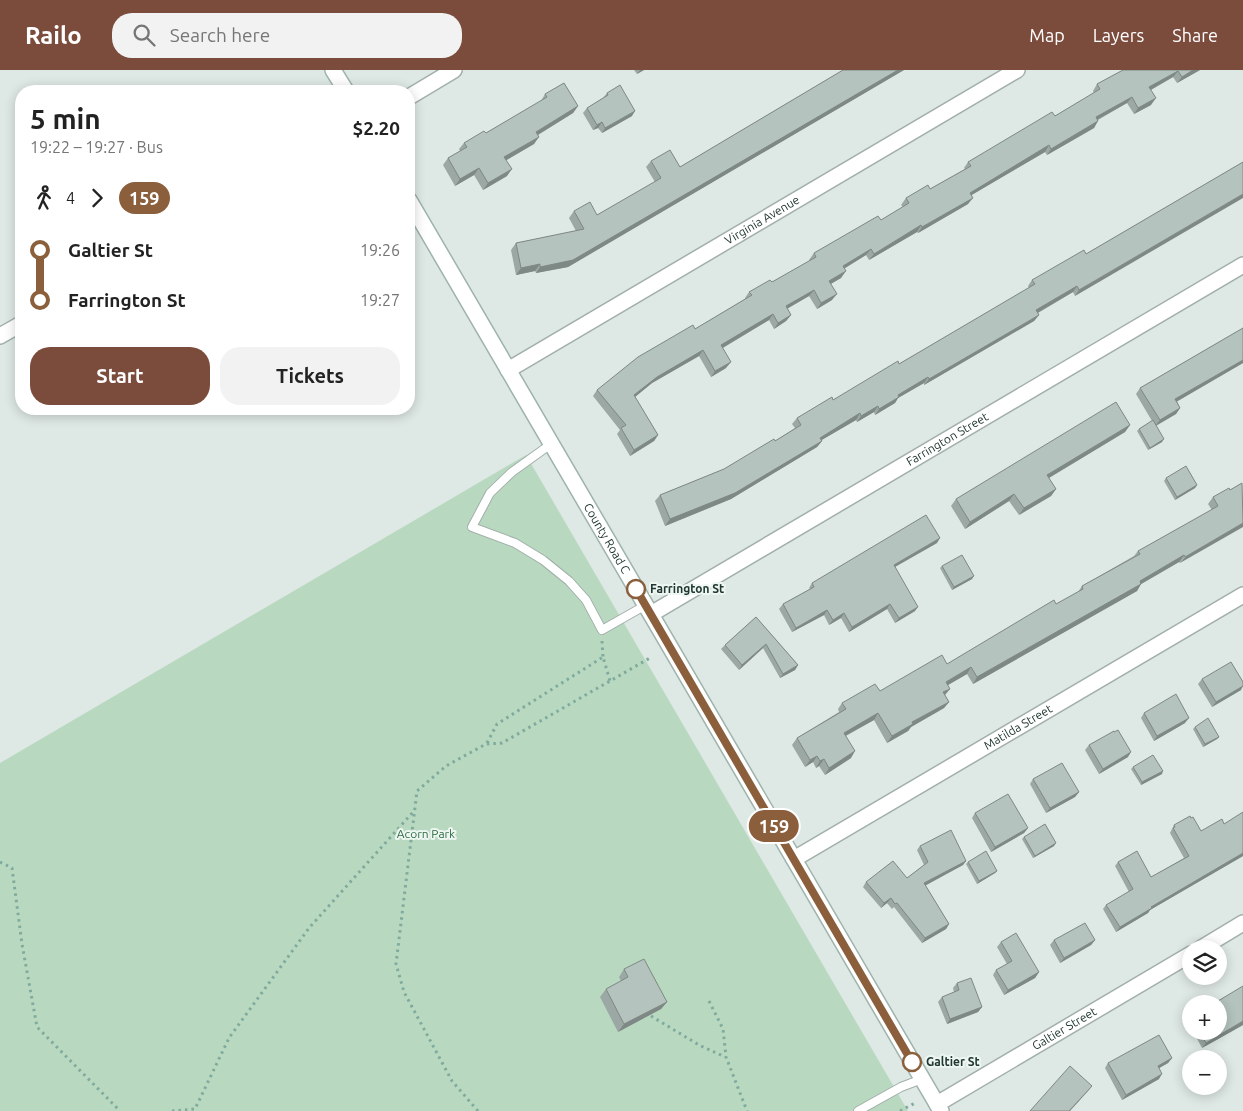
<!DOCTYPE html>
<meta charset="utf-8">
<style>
:root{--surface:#fff;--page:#f2f2f2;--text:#222;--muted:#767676;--accent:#7b4b3c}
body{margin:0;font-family:Ubuntu,sans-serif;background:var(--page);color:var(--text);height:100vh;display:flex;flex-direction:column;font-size:19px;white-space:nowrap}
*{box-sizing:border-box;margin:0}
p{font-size:16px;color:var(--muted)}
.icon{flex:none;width:28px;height:28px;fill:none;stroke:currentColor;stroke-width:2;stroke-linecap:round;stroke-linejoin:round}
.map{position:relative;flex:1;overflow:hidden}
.drawer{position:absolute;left:15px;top:15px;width:400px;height:330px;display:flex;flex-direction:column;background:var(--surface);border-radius:20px;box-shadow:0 2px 12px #0003}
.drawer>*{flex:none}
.badge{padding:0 10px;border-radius:16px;font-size:18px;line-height:32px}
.fabs{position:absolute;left:1182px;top:870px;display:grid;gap:10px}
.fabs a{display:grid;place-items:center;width:45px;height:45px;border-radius:50%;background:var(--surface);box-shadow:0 2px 12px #0003;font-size:25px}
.map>.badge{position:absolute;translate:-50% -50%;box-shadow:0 0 0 2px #fff}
.legs{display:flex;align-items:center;gap:8px;height:55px;padding:0 15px;font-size:16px}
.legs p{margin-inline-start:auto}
.head{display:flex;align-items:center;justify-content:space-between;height:85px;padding:0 15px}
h1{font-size:28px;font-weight:700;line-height:38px}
.button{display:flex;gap:10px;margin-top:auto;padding:10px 15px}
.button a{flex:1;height:58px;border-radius:20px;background:var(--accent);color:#fff;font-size:20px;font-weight:700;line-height:58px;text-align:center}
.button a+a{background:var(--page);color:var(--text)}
ul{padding:0 15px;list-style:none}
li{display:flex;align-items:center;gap:18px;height:50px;font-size:19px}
li i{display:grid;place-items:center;width:8px;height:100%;margin:0 6px;background:currentColor}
li i::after{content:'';width:12px;height:12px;margin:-6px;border:4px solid;border-radius:50%;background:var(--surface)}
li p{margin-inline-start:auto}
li:first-child i{background:linear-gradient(#0000 50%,currentColor 0)}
li:last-child i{background:linear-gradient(currentColor 50%,#0000 0)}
header{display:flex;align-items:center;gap:30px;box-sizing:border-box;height:70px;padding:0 25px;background:var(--accent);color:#fff}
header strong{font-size:24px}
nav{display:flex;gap:28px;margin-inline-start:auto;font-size:18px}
.search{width:350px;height:45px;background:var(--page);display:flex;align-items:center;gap:12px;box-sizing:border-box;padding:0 18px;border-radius:20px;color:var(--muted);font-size:19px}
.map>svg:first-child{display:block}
</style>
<header>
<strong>Railo</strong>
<div class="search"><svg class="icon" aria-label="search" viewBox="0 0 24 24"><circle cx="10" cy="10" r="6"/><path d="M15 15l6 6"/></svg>Search here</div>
<nav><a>Map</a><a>Layers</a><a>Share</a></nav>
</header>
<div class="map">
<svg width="1243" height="1041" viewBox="0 0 1243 1041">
<rect width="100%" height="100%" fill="#dee8e4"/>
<path fill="#b8d9c0" d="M526,385L908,1041H0V693Z"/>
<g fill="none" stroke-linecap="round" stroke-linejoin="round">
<defs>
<path id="service" d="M551,374L512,402L490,423L472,457L515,473L543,490L569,511L586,530L602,560L646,535
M858,1041L901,1017L922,1009"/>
<g id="minor">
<path id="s1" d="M508,300L1017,0"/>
<path id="s2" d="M651,544L1243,195"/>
<path id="s3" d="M794,789L1243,525"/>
<path d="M1200,879L1243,853"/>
<path id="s4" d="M937,1034L1191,884"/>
</g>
<path id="tertiary" d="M409,27L454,0
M0,266L21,254"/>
<g id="secondary">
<path d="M333,0L346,21"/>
<path id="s5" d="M409,130L941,1041"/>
</g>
</defs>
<use href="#service" stroke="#a2afab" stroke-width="10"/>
<use href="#minor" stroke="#a2afab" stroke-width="18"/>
<use href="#tertiary" stroke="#a2afab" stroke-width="18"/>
<use href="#secondary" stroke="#9eb3ab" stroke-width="18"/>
<path stroke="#80aa9d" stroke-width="3" stroke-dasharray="2.5 4" stroke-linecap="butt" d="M602,571L603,587
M487,673L497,654L603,587L610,611
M0,792L12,798L22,874L37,957L120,1041
M709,931L723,959L726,987L747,1041
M651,946L699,975L725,987
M172,1041L195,1039L229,968L309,858L414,741
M478,1041L452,1011L404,922L396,894L417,721L446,696L486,674L502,673L650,588
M900,1041L915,1033"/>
<use href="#service" stroke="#fff" stroke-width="8"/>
<use href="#minor" stroke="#fff" stroke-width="15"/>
<use href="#tertiary" stroke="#fff" stroke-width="15"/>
<use href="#secondary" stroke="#fff" stroke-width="15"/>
</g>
<path fill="#9ba8a3" d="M634,0H644L637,4Z
M843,0H904L568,197L536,203L535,201L516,205L511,180L516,173L576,161L569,148L574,141L597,145L655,112L646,97L651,91L680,97Z
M1123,0H1200L1177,13L1173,7L1151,20V35L1134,44L1127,33L1098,50L1094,58L1047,85L1045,82L971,125L968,134L918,163L917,162L869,190L866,185L844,199L841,208L831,214L832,230L817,239L809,226L787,239L791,245L786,251L774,259L769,250L723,278L726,298L711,307L699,286L652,313L635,327L658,365L654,371L630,386L617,364L620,360L593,326L597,320L695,259L745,229V228L749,222L772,212L810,191L809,190L814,183L881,150L903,137L901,135L906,128L930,119L965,99L964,98L968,92L1055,46L1094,23L1093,21L1097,14Z
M607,23L632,46L602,63L598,58L593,60L583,43L587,38L603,28Z
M545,24L578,36L573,43L538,65L534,74L506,90L507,106L483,120L474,105L455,116L443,95L448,88L460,81L459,79L464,73L486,63L541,31Z
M1243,92L1075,226L1073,222L1038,243L1039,245L1034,251L924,315V313L898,328L895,333L875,345L874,342L857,352L856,350L821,370L822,371L817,377L731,429L665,456L655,431L660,425L724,399L775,371L795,358L792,354L797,348L833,330L899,294L1029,218L1028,216L1032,210L1086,184Z
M1243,258V293L1177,331L1180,338L1176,344L1156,356L1162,372L1148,380L1137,361L1139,359L1152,351L1136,324L1140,318Z
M1130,355L1125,362L1049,408L1056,419L1051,426L1019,445L1009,431L965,459L951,436L956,429Z
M1166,408L1197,415L1195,418L1175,430L1164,411Z
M1242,413L1180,493L1179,492L1141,514L1137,521L973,614L967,604L948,615L945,625L949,632L944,638L911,657L908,661L887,673L874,650L846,666L851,688L825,705L819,696L816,698L813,692L805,697L792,675L797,668L839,642L838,639L842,633L880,621L947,594L1078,522L1082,516L1134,486L1138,481L1212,440L1208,434L1213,427L1230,420Z
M937,473L895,497L915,541L895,553L887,539L849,562L841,548L829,555L824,545L792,562L779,539L783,534L810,519L809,518L812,513Z
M942,496L972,509L952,520L940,498Z
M756,547L798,595L795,600L780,608L763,578L739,600L721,579L725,575Z
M1202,609L1241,620L1212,637L1198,614Z
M1144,643L1185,653L1154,671L1141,648Z
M1195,657L1219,667L1217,669L1203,677L1193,659Z
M1089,675L1128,687L1099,704L1085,680Z
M1133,697L1162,704L1141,715L1131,699Z
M1033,709L1079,722L1075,727L1046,743L1030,714Z
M975,743L1028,758L1024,763L991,782L972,748Z
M1243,743V786L1150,840L1148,843L1116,862L1103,839L1106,835L1129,822L1115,796L1118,792L1151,807L1184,788L1170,763L1174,755L1201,761L1224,754Z
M1024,767L1054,776L1033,788L1022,769Z
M920,776L966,791L963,795L925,815L949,854L946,859L922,873L894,837L892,839L887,833L881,838L863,817L866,812L907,808L924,795L917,780Z
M968,792L997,801L995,803L977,814L966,794Z
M1054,870H1095L1091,875L1060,893L1050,875Z
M1001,872L1039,902L1035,908L1004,925L993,905L996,900L1007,894L997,877Z
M624,899L667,932L661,939L618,962L600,927L606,919L621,911L619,907Z
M957,913L982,937L978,942L947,954L938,932L942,927L954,922L953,918Z
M1191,947V959L1187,952Z
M1243,955L1202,978L1193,961H1219Z
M1172,988L1168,993L1159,998V1009L1122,1030L1105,998L1108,993Z"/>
<path fill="#7e8884" d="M640,0H644L637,4Z
M898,0H904L568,197L536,203L540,197Z
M1193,0H1200L1177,13L1182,7Z
M1178,1L1173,7L1145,23L1149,17Z
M1132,27L1127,33L1091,53L1096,47Z
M1156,28L1151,35L1134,44L1138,38Z
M578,36L573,43L531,69L536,62Z
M635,41L632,46L602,63L605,58Z
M1098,51L1094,58L1047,85L1051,79Z
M602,52L598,58L593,60L597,55Z
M539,67L534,74L500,94L504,87Z
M1049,75L1045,82L965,129L970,123Z
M479,98L474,105L455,116L460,109Z
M512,99L507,106L483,120L488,113Z
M1243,124V128L1075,226L1079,220Z
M973,128L968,134L918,163L922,157Z
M921,155L917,162L869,190L874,184Z
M871,179L866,185L838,202L843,196Z
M540,194L535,201L516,205L521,198Z
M846,201L841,208L825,217L829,211Z
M1077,216L1073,222L1032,246L1036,240Z
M814,220L809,226L781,242L786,236Z
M837,224L832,230L817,239L821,233Z
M773,244L769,250L717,281L721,275Z
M791,245L786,251L774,259L778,253Z
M1039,245L1034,251L924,315L929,309Z
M703,280L699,286L652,313L630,331L634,325L657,307Z
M1243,290V293L1171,335L1175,329Z
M731,292L726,298L711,307L715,301Z
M928,307L924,313L898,328L895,333L875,345L879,339L898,325Z
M878,336L874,342L857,352L861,346Z
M1180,338L1176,344L1155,356L1160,350Z
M860,343L856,350L815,374L820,368Z
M1130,355L1125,362L1042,412L1047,405Z
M658,365L654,371L630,386L634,380Z
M1164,369L1162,372L1148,380L1150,378Z
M822,371L817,377L731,429L665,456L670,449Z
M1197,415L1195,418L1175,430L1177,427Z
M1056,419L1051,426L1019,445L1024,438Z
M1014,424L1009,431L965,459L970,452Z
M1243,453V457L1180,493L1185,487Z
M940,468L937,473L891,499L894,495Z
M1184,485L1179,492L1136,517L1141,514L1137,521L973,614L977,607Z
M974,506L972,509L952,520L954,517Z
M890,534L887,539L849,562L852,557Z
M918,537L915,541L895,553L899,548Z
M827,540L824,545L792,562L796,558Z
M844,543L841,548L829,555L833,550Z
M766,574L763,578L739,600L742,595Z
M798,595L795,600L780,608L783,604Z
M971,597L967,604L941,619L946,612Z
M1243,616L1241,620L1212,637L1216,632Z
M950,619L945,625L943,622Z
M949,632L944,638L911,657L908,661L887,673L892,666L912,652Z
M878,643L874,650L839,669L844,663Z
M1189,648L1185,653L1154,671L1157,666Z
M1219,667L1217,669L1203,677L1205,674Z
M855,681L851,688L825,705L829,698Z
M1131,682L1128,687L1099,704L1103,699Z
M817,686L813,692L805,697L810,690Z
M824,689L819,696L816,698L820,691Z
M1163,701L1162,704L1141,715L1142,712Z
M1079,722L1075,727L1046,743L1050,738Z
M1028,758L1024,763L991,782L995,777Z
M1056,773L1054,776L1033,788L1035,786Z
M1243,783V786L1150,840L1148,843L1116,862L1120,857L1151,837Z
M966,791L963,795L921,818L924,813Z
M997,801L995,803L977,814L979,811Z
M891,828L887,833L881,838L884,833Z
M949,854L946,859L922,873L925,868Z
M1095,870L1091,875L1060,893L1064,888Z
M1039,902L1035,908L1004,925L1008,920Z
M667,932L661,939L618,962L624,954Z
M982,937L978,942L947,954L950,949Z
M1243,951V955L1202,978L1206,973Z
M1172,988L1168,993L1154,1001L1158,996Z
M1162,1004L1159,1009L1122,1030L1126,1025Z
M1092,1016L1088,1021L1070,1041H1069Z"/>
<path fill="#b4c3bd" stroke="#7e8884" d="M843,0H898L573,190L540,197V194L521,198L516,173L584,159L574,141L590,132L597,145L661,108L651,91L670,80L680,97Z
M1123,0H1193L1182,7L1178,1L1149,17L1156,28L1138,38L1132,27L1096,47L1098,51L1051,79L1049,75L970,123L973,128L922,157L921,155L874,184L871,179L843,196L846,201L829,211L837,224L821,233L814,220L786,236L791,245L778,253L773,244L721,275L731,292L715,301L703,280L657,307L634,325L658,365L634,380L621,358L626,355L597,320L638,287L693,255L695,259L752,225L749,222L770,210L772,212L816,187L814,183L878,146L881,150L909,133L906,128L928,115L930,119L971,96L968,92L1052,42L1055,46L1100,19L1097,14Z
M564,13L578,36L536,62L539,67L504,87L512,99L488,113L479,98L460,109L448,88L467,77L464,73L484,61L486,63L547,27L545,24Z
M620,15L635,41L605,58L602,52L597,55L587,38L608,25L607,23Z
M1243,92V124L1079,220L1077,216L1036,240L1039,245L929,309L928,307L898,325L899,327L879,339L878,336L861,346L860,343L820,368L822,371L735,423L670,449L660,425L724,399L774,369L775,371L801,355L797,348L832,327L833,330L898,291L899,294L1035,214L1032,210L1084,180L1086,184Z
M1243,258V290L1175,329L1180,338L1160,350L1140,318Z
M1116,332L1130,355L1047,405L1056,419L1024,438L1014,424L970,452L956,429Z
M1153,350L1164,369L1150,378L1139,359Z
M1186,396L1197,415L1177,427L1166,408Z
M1242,413L1243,453L1185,487L1184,485L1140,511L1141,514L977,607L971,597L946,612L950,619L943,622L949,632L912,652L913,654L892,666L878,643L844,663L855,681L829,698L824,689L820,691L817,686L810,690L797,668L846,639L842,633L875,614L880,621L942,585L947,594L1054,530L1056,534L1083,519L1082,516L1140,484L1138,481L1218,436L1213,427L1229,418L1230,420Z
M926,445L940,468L894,495L918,537L899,548L890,534L852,557L844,543L833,550L827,540L796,558L783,534L814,517L812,513Z
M962,485L974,506L954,517L942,496Z
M756,547L798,595L783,604L766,574L742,595L725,575Z
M1231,592L1243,612V616L1216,632L1202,609Z
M1176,624L1189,648L1157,666L1144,643Z
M1208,648L1219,667L1205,674L1195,657Z
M1118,660L1131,682L1103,699L1089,675L1114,661V662Z
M1153,685L1163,701L1142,712L1133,697Z
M1062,693L1079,722L1050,738L1033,709Z
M1008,724L1028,758L995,777L975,743Z
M1243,742V783L1151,837L1152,838L1120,857L1106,835L1133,819L1118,792L1137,781L1151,807L1189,786L1173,758L1175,757L1174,755L1190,746L1191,748L1193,747L1201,761L1222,749L1224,754Z
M1045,754L1056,773L1035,786L1024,767Z
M951,760L966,791L924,813L949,854L925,868L897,833L895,834L891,828L884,833L866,812L893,791L907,808L928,792L920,776Z
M986,781L997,801L979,811L968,792Z
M1085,853L1095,870L1064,888L1054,870Z
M1016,863L1039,902L1008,920L996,900L1012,891L1001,872Z
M644,889L667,932L624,954L606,919L628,907L624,899Z
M971,908L982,937L950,949L942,927L959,920L957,913Z
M1243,916V951L1206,973L1199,961H1219V934H1213Z
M1159,965L1172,988L1158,996L1162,1004L1126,1025L1108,993Z
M1070,996L1092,1016L1069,1041H1030Z"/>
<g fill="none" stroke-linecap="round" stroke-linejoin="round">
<defs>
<path id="line-1" d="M636,519L912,992"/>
</defs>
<use href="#line-1" stroke="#fff" stroke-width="11"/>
<use href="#line-1" stroke="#8b5e3c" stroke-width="8"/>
</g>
<g fill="#fff" stroke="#8b5e3c" stroke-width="2.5">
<circle cx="636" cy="519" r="9"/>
<circle cx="912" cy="992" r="9"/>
</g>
<g text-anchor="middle" stroke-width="4" stroke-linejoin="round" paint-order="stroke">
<g font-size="12" fill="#213731" stroke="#eef6f2">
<text dy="4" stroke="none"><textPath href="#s1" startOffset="295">Virginia Avenue</textPath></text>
<text dy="4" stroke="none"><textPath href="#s2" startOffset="344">Farrington Street</textPath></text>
<text dy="4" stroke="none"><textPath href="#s5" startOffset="392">County Road C</textPath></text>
<text dy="4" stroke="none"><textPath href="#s3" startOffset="260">Matilda Street</textPath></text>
<text dy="4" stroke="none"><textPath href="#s4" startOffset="148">Galtier Street</textPath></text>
</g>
<g font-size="12" font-weight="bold" fill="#213731" stroke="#eef6f2" text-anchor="start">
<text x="650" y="523">Farrington St</text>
<text x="926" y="996">Galtier St</text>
</g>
<g font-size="12" fill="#2e6b45" stroke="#eef6f2">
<text x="426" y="768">Acorn Park</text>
</g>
</g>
</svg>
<div class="fabs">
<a><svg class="icon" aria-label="layers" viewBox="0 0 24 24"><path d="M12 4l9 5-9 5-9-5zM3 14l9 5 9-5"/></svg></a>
<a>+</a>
<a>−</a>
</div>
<b class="badge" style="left:774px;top:756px;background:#8b5e3c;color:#fff">159</b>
<section class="drawer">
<div class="head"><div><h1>5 min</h1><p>19:22 – 19:27 · Bus</p></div><b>$2.20</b></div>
<div class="legs"><svg class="icon" aria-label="walk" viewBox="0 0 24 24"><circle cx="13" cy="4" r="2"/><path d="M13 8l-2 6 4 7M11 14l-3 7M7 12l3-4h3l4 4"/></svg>4<svg class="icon" aria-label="forward" viewBox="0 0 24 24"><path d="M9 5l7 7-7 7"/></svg><b class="badge" style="background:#8b5e3c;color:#fff">159</b></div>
<ul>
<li><i style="color:#8b5e3c"></i><b>Galtier St</b><p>19:26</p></li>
<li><i style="color:#8b5e3c"></i><b>Farrington St</b><p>19:27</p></li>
</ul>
<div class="button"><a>Start</a><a>Tickets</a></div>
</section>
</div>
